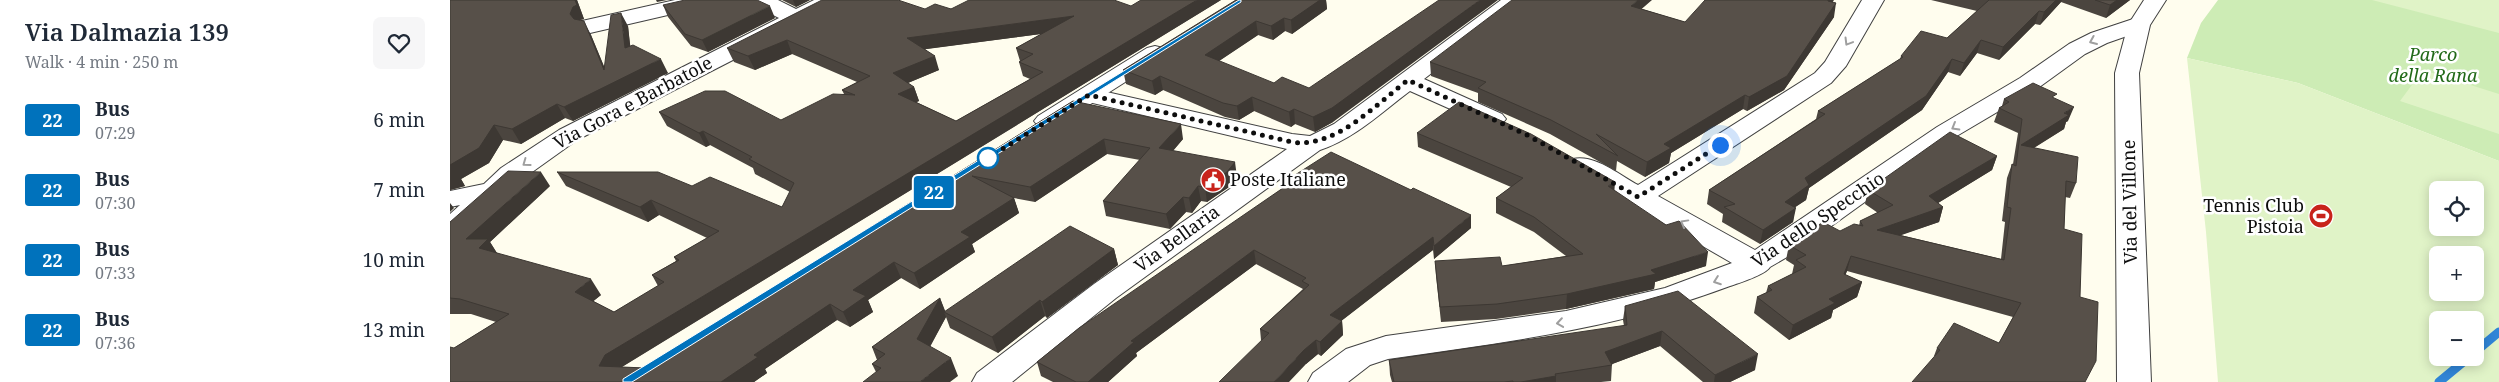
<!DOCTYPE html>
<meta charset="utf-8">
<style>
:root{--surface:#fff;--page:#f6f6f7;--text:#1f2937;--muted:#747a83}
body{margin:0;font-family:"Noto Serif",serif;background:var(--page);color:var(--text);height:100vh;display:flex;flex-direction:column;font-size:19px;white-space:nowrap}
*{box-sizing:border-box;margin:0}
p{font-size:16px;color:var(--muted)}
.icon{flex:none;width:28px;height:28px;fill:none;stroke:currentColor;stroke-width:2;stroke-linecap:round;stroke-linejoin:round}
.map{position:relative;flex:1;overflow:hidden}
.panel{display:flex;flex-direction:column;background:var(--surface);width:450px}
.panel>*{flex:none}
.badge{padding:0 10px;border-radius:4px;font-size:18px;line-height:32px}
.fabs{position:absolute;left:1979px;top:181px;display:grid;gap:10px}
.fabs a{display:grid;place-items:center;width:55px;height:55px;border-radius:8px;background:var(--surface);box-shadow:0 2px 12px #0003;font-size:25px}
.you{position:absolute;width:25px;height:25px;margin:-12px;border:4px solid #fff;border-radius:50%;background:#1a73e8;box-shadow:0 0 0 8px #1a73e833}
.map>.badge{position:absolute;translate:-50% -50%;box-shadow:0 0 0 2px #fff}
.round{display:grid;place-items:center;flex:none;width:52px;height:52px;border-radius:8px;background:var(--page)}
.summary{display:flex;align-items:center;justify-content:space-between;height:85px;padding:0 25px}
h1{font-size:24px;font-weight:600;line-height:38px}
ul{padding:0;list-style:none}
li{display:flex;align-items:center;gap:15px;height:70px;padding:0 25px}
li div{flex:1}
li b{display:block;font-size:19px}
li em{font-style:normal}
li .badge{min-width:55px;font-weight:700;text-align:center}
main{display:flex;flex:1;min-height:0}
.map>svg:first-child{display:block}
</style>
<main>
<section class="panel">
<div class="summary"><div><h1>Via Dalmazia 139</h1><p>Walk · 4 min · 250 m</p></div><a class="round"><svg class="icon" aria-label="heart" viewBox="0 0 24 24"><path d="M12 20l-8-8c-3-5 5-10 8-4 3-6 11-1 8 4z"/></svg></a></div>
<ul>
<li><span class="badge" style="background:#0072bc;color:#fff">22</span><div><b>Bus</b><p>07:29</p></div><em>6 min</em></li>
<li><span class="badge" style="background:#0072bc;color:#fff">22</span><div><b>Bus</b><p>07:30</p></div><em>7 min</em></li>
<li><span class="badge" style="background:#0072bc;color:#fff">22</span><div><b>Bus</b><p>07:33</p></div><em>10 min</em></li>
<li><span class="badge" style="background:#0072bc;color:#fff">22</span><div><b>Bus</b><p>07:36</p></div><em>13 min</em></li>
</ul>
</section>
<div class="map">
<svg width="2049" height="382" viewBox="0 0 2049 382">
<rect width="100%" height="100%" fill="#fffdee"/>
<path fill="#cdecb5" d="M1768,0H2049V161L1848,83L1737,58L1751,23Z"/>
<path fill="#e0f3c7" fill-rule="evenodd" d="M1922,0H2049V33Z
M1737,58L1848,83L2049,161V382H1768L1756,232ZM1988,190H2025V228H1988ZM1988,255H2025V292H1988ZM1988,320H2025V358H1988Z
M1973,70L2049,94V134L1950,101Z"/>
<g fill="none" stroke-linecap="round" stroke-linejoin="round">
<path stroke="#3085d7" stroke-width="9" d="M2025,352L2049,332
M1989,382L2018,358"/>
<defs>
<path id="minor" d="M225,0H264L261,5L140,33L132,31L129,26L132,21Z
M300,0H328L346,9L364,0H392L389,5L355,23L127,140L71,180L10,236L0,239V214L10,205L0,207V191L34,184L51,168L109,130L329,18L303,5Z
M1051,0H1076L974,79L1052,114L1056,119L1052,124L1043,127L1034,124L960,91C932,112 904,139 870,150L666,298L562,382H522L527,373L644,284L837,149L630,100L627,95L630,90L639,88L842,134L860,136L884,124Z
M1412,0H1434L1396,66L1381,83L1208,196L1305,250L1487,127L1570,78L1619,44L1641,33L1689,17L1697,19L1700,24L1697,29L1657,43L1635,54L1588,88L1505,137L1344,253L1320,267C1315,275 1289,283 1280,286C1166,329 1057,342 938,359L920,365L898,382H858L863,373L896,349L936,336L1116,311L1215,288L1282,263L1123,171L1119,165L1123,159C1145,154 1169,175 1188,185L1365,73L1375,62Z"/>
<path id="tertiary" d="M1694,0H1716L1700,25L1689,73L1701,382H1667L1665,73L1678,25Z
M705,46L713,48L717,53L713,58L606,126L597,129L588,126L584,121L588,116L697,48Z"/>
</defs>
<use href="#minor" stroke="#414141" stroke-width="2"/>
<use href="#tertiary" stroke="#414141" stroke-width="2"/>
<use href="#minor" fill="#fff" fill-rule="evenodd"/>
<use href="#tertiary" fill="#fff" fill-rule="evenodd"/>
</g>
<path fill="#4b453f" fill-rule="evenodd" d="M0,0H127L134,19L130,20L141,35L154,67L178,26L180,46L218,73L123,121L115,118L71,144L53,140L39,163L11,179L15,186L0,190Z
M332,0H360L346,7Z
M771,0L172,367L195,368L623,101L733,139L723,151L787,177L779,187L757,202L751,201L742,213L736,212L720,229L656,216L653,201L690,160L657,154L585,202L564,198L569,213L522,244L525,252L470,289L451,278L418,300L423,312L400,327L387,320L315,369L317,373L304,382H0L4,348L46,322L21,314H0V222L100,186L40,242L47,253L151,295L143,301L164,312L208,286L202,275L226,261L224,257L257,238L209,215L198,222L116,186L107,172L242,186L332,207L340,192L305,174L303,168L260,145L256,147L217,126L209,112L331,120L394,94L392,90L407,82L342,54L305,70L284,62L277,48L475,9L681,6ZM591,34L566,48L570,61L569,62L573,76L580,79L506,121L466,102L469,101L464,87L458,83L489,70L475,49Z
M786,0H876L877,9L842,34L835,31L823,40L808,35L769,61L883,122L865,132L845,124L841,127L804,111L789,120L775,117L713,90L705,95L676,84L673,70Z
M1481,0H1680L1656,18L1611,2L1590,25L1585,24L1549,60L1527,53L1510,76L1498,72L1472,110L1359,188L1356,200L1345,207L1343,222L1310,244L1272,222L1273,214L1257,204L1259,190L1366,119L1368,111L1450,59L1451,56L1497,38L1527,11Z
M1383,2L1384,17L1334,90L1297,111L1293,109L1221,153L1219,163L1195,177L1167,161L1166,171L1100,134L1028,102V93L981,76L980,62L1192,9L1235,22Z
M213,5L325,18L258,52L241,46L218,17Z
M1554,99H1605L1618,121L1616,122L1614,129L1584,148L1626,183L1620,198L1615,197L1614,229L1630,297L1646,361L1484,356L1487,348L1549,343L1563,317L1397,271L1395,275L1412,282L1407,297L1383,310L1381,318L1339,340L1304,313L1307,297L1316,293L1318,286L1342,274L1344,265L1336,260L1339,245L1409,226L1410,221L1428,213L1415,204L1418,190L1547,156L1542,170L1488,203L1493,207L1489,222L1450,235L1551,259L1555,222L1552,221L1557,178L1562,164H1563L1568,133L1544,122L1549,108L1552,106Z
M967,133L1164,190L1256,266L1205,282L1204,289L1116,309L1046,319L991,322L986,276L985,261L1052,266L1116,256L1084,232L1046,213V198L1061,187L968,147Z
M845,175L1021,228L984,259L983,250L892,320L893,335L871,356L868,354L856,364L811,340L810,329L853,289L806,264L686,353L687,356L658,382H603L591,376L587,362L846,179Z
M664,249L668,265L597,318L595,316L548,353L500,328L496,317L480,347L508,376L426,372L422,364L427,360L422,347L490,298L495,312Z
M1175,306L1305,370L1280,382H1253L1210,346L1162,364L1161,381L1151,382H942L940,375L939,360L1174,326L1173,320Z"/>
<path fill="#3d3833" d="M125,0H127L134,19L130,20L127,27L120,14Z
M206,0H217L207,2Z
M343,0H360L346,7Z
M747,0H771L165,371L149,366L155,355Z
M864,0H876L877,9L842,34L841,20Z
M1030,0H1048L883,122L865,132L863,117Z
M1188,0H1202L1180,19L1181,6Z
M1378,0H1384L1375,14Z
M1606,0H1612L1611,2L1590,25L1594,12Z
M1667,0H1680L1656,18L1660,5Z
M1386,3L1384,17L1334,90L1297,111L1299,97Z
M320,6L325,18L258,52L252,40Z
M1589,11L1585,24L1549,60L1553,47Z
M171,13L178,26L182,61L175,48Z
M624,16L628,29L462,51L457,38Z
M834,18L835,31L823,40L821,26Z
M134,21L141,35L161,83L211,59L218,73L123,121L114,107L154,70Z
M806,21L808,35L757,69L755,55Z
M337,40L342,54L305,70L298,56Z
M1531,40L1527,53L1510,76L1514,63Z
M485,56L489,70L448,87L443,73Z
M1502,59L1498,72L1472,110L1359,188L1356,200L1332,216L1335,202L1355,178Z
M710,76L713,90L705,95L702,81Z
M464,87L469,101L453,108L448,94Z
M1295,95L1293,109L1221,153L1219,163L1195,177L1197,162L1214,144Z
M802,97L804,111L789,120L787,106Z
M107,104L115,118L71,144L62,129Z
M1624,107L1618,121L1616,122L1614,129L1567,158L1571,145L1614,113Z
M844,109L845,124L841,127L839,112Z
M731,124L733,139L712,163L709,148Z
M44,125L53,140L39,163L11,179L15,186L0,190V165Z
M253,131L260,145L256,147L249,133Z
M654,139L657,154L585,202L580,187Z
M1547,156L1542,170L1475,211L1479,196Z
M785,162L787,177L779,187L757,202L755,187Z
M91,172L100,186L40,242L48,255L40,263L16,239Z
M1165,182L1164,196L1158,186Z
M748,186L751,201L742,213L739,198Z
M733,197L736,212L720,229L716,214Z
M564,198L569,213L522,244L525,252L470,289L464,273L511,232Z
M201,200L209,215L198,222L190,207Z
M0,203L4,208L0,212Z
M1493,207L1489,222L1423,245L1427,230Z
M1346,208L1343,222L1310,244L1313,230Z
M1021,215V228L984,259V246Z
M983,237V250L881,329L880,315Z
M664,249L668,265L597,318L592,302Z
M804,250L806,264L686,353L687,356L658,382H638L681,341Z
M1258,252L1256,266L1205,282L1204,289L1116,309L1117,294L1201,270Z
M1401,256L1397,271L1390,289L1394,274Z
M444,262L451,278L418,300L423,312L400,327L393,312L403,290Z
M141,279L151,295L135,308L125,292Z
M1412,282L1407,297L1383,310L1381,318L1339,340L1343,325L1379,299Z
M490,298L496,313L494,312L496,317L474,357L467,339Z
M590,300L595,316L548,353L542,337Z
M380,304L387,320L315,369L317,373L304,382H271L304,355Z
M892,321L893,335L871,356L870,342Z
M1212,331L1210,346L1157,366L1155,352Z
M866,340L868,354L856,364L839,382H824L854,350Z
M1308,354L1305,370L1280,382H1264L1265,375Z
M501,358L508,376L500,382H472L471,381Z
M1106,376V382H1071Z"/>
<path fill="#575049" stroke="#3d3833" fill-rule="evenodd" d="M0,0H125L127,5L123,7L120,14L124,19L134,21L154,70L161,15L171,13L175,48L183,45L211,59L114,107L107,104L62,129L44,125L29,148L0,165Z
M235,0H307L320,6L252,40L235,34L213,5Z
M372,0H448L475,9L485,4L501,9L519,0H664L681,6L691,0H747L155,355L149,366L195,368L623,101L731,124L709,148L785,162L777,172L755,187L748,186L739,198L733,197L716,214L653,201L700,148L654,139L580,187L522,176L564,198L511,232L520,237L464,273L444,262L403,290L416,296L393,312L380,304L304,355L308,357L271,382H0V347L4,348L59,314L10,299L0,298V222L58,171L91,172L16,239H38L29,248L141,279L125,292L164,312L214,282L202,275L229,260L224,257L269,231L201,200L190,207L107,172H208L242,186L260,177L332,207L344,183L299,159L302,157L253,131L249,133L209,112L255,91H275L331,120L383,94L405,95L392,90L420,76L337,40L298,56L277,48ZM624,16L566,48L583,54L569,62L593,72L506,121L448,94L464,87L443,73L485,56L457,38Z
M786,0H870L841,20L834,18L821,26L806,21L755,55L824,83L832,77L859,88L989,0H1030L882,108L863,117L844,109L839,112L802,97L787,106L773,103L710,76L702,81L673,70Z
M1062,0H1188L1181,6L1235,22L1255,0H1378V1L1386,3L1337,76L1299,97L1295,95L1214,144L1221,148L1197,162L1146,134L1168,156L1101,120L1028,88L1036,82L980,62Z
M1539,0H1606L1594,12L1589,11L1553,47L1531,40L1514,63L1502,59L1476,96L1355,178L1359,185L1335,202L1346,208L1313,230L1274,207L1285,204L1259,190L1375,114L1368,111L1453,57L1451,56L1471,31L1497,38Z
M1645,0H1667L1660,5Z
M1583,83L1607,94L1602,97L1624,107L1614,113L1619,115L1571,145L1628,157L1626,183L1616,181L1614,229L1632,234L1630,297L1648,302L1646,361L1635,382H1462L1490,350L1487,348L1504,323L1549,343L1571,303L1401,256L1394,274L1412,282L1379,299L1385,303L1343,325L1307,297L1322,290L1318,286L1356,267L1346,260L1356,255L1339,245L1373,222L1390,231L1404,224L1413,226L1410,221L1443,205L1418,190L1500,132L1547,156L1479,196L1493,207L1427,230L1554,260L1561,208L1557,207L1562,164L1566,166L1572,119L1549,108L1559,102L1554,99Z
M1009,102L1081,134L1165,182L1158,186L1216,225L1229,221L1258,252L1201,270L1206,274L1117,294L1047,304L990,307L985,261L1050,257L1052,266L1133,254L1084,217L1046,198L1073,178L967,133Z
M881,152L961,190L963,188L1021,215L984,246L983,237L880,315L892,321L870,342L866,340L854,350L824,382H769L819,333L810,329L859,285L852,281L856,278L804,250L681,341L684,342L638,382H626L587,362L629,328L849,177L845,175Z
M620,226L664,249L592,302L590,300L542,337L494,312Z
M1228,291L1308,354L1265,375L1212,331L1155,352L1162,365L1105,374L1106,376L1071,382H1063V381L1054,382H944L939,360L1177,325L1175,306Z
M490,298L467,339L501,358L471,381L474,382H413L431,368L422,364L435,354L422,347Z"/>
<defs><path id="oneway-chevron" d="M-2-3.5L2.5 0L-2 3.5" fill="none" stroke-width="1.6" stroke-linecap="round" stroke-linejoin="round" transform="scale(1.25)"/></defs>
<g stroke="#9f9f9f">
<use href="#oneway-chevron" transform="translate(1643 41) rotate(157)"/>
<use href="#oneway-chevron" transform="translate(1398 42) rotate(121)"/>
<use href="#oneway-chevron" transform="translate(1505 127) rotate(150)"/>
<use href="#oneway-chevron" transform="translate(76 163) rotate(144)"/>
<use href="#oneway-chevron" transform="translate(1234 223) rotate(-151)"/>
<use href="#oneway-chevron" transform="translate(1267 281) rotate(160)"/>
<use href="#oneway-chevron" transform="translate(1110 323) rotate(172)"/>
</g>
<path fill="#0072bc" stroke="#fff" d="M789,0H791V2L182,382H173V379Z"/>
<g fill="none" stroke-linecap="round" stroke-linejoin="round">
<path stroke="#0e0e0e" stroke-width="5" stroke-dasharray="0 9" d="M538,158L639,95L842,142C885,149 925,105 958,80L1077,135L1188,197L1270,145"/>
</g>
<defs>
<symbol id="civic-disc" viewBox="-11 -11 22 22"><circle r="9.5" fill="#c8231b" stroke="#fff"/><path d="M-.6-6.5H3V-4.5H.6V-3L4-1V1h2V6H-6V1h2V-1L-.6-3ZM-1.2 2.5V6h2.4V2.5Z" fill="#fff"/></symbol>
<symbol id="stadium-disc" viewBox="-11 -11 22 22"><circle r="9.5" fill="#c8231b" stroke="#fff"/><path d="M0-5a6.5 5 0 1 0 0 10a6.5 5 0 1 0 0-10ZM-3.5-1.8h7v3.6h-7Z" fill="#fff"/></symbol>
</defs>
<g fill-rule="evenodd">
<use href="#civic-disc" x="749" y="166" width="28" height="28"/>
<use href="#stadium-disc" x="1857" y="202" width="28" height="28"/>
</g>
<circle fill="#fff" stroke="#0072bc" stroke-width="2.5" cx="538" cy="158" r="10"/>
<g text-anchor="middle" stroke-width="5" stroke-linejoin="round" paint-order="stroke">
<g font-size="18" font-style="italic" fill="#226a19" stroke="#fff">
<text x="1983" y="61">Parco<tspan x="1983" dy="21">della Rana</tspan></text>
</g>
<g font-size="18" fill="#0e0e0e" stroke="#fff">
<text transform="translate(183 103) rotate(-28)" y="6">Via Gora e Barbatole</text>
<text transform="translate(1680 202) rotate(-91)" y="6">Via del Villone</text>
<text transform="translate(1368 220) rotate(-34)" y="6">Via dello Specchio</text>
<text transform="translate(727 239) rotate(-36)" y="6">Via Bellaria</text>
</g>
<g font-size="18" fill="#0e0e0e" stroke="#fff" text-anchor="start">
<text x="780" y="186">Poste Italiane</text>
<text x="1854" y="212" text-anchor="end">Tennis Club<tspan x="1854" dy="21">Pistoia</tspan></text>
</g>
</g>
</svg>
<div class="fabs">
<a><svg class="icon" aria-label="locate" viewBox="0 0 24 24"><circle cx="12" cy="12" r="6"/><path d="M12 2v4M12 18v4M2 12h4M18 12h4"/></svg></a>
<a>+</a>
<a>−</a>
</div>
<div class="you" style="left:1270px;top:145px"></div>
<b class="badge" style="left:484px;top:192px;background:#0072bc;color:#fff">22</b>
</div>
</main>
